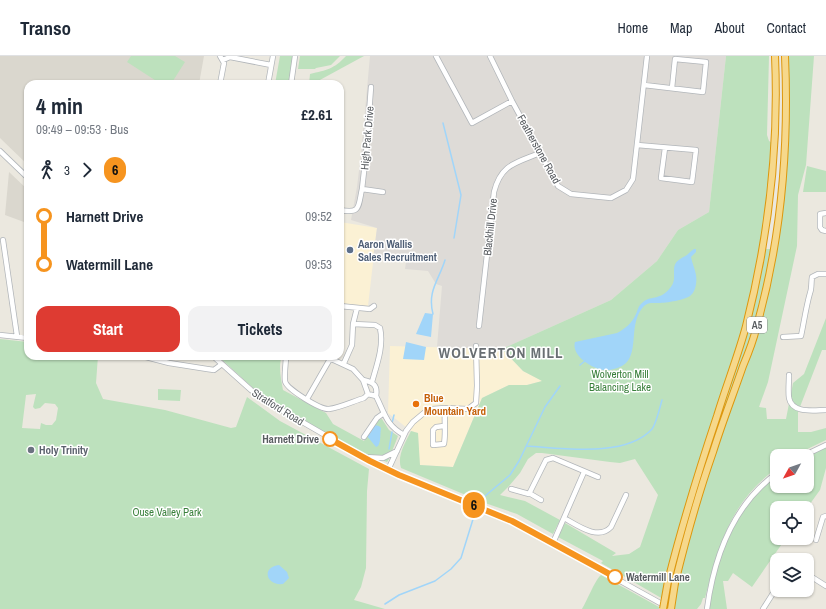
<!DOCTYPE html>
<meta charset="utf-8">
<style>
:root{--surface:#fff;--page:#f2f2f3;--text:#1f2937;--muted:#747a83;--line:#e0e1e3;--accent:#de3b32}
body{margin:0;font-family:"Archivo Narrow",sans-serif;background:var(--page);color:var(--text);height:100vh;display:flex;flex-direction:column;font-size:15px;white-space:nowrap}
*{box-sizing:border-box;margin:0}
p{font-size:13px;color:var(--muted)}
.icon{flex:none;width:22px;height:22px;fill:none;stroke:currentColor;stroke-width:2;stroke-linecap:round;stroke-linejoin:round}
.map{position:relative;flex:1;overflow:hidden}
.panel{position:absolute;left:24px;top:24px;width:320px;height:280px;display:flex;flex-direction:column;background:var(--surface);border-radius:12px;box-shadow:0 1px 3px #0004}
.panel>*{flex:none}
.badge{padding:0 8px;border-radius:13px;font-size:14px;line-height:26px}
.needle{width:26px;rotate:230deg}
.tools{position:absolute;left:770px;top:393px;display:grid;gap:8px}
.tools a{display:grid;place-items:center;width:44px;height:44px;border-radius:8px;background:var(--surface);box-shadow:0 1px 3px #0004;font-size:20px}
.map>.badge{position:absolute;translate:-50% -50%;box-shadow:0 0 0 2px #fff}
.legs{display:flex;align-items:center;gap:6px;height:44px;padding:0 12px;font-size:13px}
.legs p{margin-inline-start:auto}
.headline{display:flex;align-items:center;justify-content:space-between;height:68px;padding:0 12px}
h1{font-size:22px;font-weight:800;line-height:30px}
.action{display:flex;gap:8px;margin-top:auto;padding:8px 12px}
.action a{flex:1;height:46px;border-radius:12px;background:var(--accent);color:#fff;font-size:16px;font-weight:800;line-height:46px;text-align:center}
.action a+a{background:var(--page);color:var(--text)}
ul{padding:0 12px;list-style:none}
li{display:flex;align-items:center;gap:14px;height:48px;font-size:15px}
li i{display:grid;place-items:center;width:6px;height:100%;margin:0 5px;background:currentColor}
li i::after{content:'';width:10px;height:10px;margin:-5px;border:3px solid;border-radius:50%;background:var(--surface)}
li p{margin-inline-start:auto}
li:first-child i{background:linear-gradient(#0000 50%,currentColor 0)}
li:last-child i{background:linear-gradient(currentColor 50%,#0000 0)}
header{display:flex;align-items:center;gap:24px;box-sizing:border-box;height:56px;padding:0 20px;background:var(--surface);border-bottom:1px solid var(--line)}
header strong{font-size:19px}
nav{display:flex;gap:22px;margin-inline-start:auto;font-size:14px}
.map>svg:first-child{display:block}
</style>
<header>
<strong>Transo</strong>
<nav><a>Home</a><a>Map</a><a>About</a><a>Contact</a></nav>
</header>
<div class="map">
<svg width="826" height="553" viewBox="0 0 826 553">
<rect width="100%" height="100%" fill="#ebe8df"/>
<path fill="#fbf1d4" d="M340,166L377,172L368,250L340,247Z
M390,290L502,293L523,315L543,325L527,329H509L482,342L453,411L419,409L418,377L411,375L388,357Z"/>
<path fill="#dedbd7" d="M370,0H726L709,156L678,174L657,205L611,244L502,293L437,291L442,230L436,228L428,215L405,213L406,206L373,202L377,172L351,164L357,131L361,98Z"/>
<path fill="#dad7ce" d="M0,0H204L199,28H28V109L0,82Z
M9,116L28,134V196L24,166L5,159Z"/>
<path fill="#bde1bd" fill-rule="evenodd" d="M131,0H175L185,6L171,28H161L127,6Z
M280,0H293L291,22L287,28H275Z
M300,0H340L331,9L316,12L315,13H298Z
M346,0H364L318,25L316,28H309L310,18C327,14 334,13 346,0Z
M726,0H769L767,79L769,85L774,88L762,193H773L783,118L785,0H814L806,109L798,139L797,190L768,326L759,351L766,352L767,363H786L793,327L804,318L826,262V294H822L798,356V376H811L826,372V384L793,400H777V412C730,446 719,489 705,542H703L701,548L697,553H675V550L601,507L603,505L558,481L565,467L616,497L612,500L629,498L640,491L658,439L635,403L620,407L610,406L542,397H536L528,403L520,417L509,430L500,439L525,445L560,464L553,478L517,458L485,447L401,412C397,400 405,387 411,375L418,377L420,409L453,411L482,342L509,329H527L542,325L523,315L502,293L611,244L657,205L678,174L709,156Z
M807,110L826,115V136H803Z
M0,283L28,286V300H98L96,327L103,343L165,354L231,372L236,371L247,341L280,365L369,413L367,435L366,512L361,531L354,544L385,553H0ZM36,338L33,351L35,353L40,352L45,347L55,348L58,352L56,364L52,369H46L41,367L40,373L22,372L26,339Z
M218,300H282C278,310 281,323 283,334L326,357L333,368L364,385L378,364L382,363L389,374L398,380L389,403L387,406L361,396L282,354L254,333Z
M158,333L181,334L180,345L158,344Z
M826,389V412L820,434L807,452H777V482H786L752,531L733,517L728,525H723L727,553H707L722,488L752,441L777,417V430H807V400Z
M601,519L659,551V553H582C587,545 595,524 601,519Z"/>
<path fill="#a1d5f9" d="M694,193H696V196L691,201C692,207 695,213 696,219C697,225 696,235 691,239C687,244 665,247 659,247C653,247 648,246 644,250C628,267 639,294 626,307C621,312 609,315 603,314C591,312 571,299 575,286L617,277C625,273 632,267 636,258C638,254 638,250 642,247C650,239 660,245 670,232C675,226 674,222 674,214C674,205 680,203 687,199C689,197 691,195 694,193Z
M425,257L433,258L431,281L416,278Z
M406,286L426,291L424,304L403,303Z
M375,369L379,370L381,372C380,377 381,386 378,390L376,391L367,380L372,371Z
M279,509L287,516L289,522L283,528C266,530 261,511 279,509Z"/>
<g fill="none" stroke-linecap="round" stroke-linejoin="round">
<path stroke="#a1d5f9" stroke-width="1.5" d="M443,67L461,139L454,182
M433,258C427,235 439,224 445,204
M580,309L586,304
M392,367L394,359
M527,390C562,392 626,402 652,373C656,368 660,351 662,344
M389,393L392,376
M485,440L510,419L519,405L545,351L560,330
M385,548L399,539L435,525L451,513L461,502L474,460"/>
<defs>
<path id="minor" d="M220,0L224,7L220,28
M436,0L472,67L512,45
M490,0L512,45L558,130L571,138L611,142L626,134L633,123L647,0
M223,4L230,1L271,9
M268,28L273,0
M291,28L295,0
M644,29L703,36L706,6L675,3L672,32
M637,89L696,94L692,126L661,122L665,92
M0,95L28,122
M362,133L366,98L371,31
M340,154C361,158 358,151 362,133L383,136
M826,157L820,158V171L822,174L826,175
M3,184L17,280
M340,250L370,253L374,250
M353,268L375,269L380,272C384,290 377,308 372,326
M479,270L494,136C501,108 516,107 540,97
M0,279L28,282
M783,281L801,280C804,266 806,251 810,237C812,232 811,226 812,221L818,218H826
M142,300L169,307L207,313L214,314L222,308
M213,300L251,334L266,345L370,405L410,424L512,465L671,553
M286,300C286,306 284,320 285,325C286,333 321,354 329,353C339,352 354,345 364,342L368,338
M325,300L353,313L363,324L368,338L376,340C385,358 386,369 404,379
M344,307L352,289L353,268L357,252
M789,319C789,326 788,335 789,342C792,358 814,354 826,354
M363,324C373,326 378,329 376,340
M307,343L330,303
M444,370L436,371L433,374V389L444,388C446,376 444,365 445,352
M364,381L377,362L384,357
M803,400L826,389
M364,401L383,402L397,395
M388,414L406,375L413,366L425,356L432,353L445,352L468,353L476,347L477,330L476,290
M511,433L529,438L546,404L553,402L598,421
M529,437L541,444
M564,462C577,469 598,485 611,471L626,439
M816,484L823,461L826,460
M553,487L584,416
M807,518L826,530
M707,553C714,501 733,449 777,417
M763,553L777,531"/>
<path id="highway" d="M668,525C682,469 699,414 717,360C726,330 738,300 746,270C768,183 779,90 775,0
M675,527C686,482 698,439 713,396C722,367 733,339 743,310C748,298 753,286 756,273C781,185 789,91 785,0"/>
</defs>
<use href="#minor" stroke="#b2b6ba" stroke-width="6"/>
<use href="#highway" stroke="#dd970d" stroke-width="8"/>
<use href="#minor" stroke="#fff" stroke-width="4.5"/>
<use href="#highway" stroke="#f6d88b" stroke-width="6"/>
<defs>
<path id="highway-bridge" d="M663,553L668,525
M671,553L675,527"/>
</defs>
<use href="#highway-bridge" stroke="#dd970d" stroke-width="8" stroke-linecap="butt"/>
<use href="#highway-bridge" stroke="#f6d88b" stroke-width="6"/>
</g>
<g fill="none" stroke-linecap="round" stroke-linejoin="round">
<defs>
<path id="line-1" d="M330,383L370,405L399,419L512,465L615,521"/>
</defs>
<use href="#line-1" stroke="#fff" stroke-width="9"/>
<use href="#line-1" stroke="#f6941f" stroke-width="6"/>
</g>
<circle fill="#5c6f8a" stroke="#fff" stroke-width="1.5" cx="350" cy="194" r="4"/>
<circle fill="#e8710a" stroke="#fff" stroke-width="1.5" cx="416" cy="348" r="4"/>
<g fill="#fff" stroke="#f6941f" stroke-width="2">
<circle cx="330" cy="383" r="7"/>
<circle cx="615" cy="521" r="7"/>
</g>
<circle fill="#6b7280" stroke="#fff" stroke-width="1.5" cx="31" cy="394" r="4"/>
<g text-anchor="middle" stroke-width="3" stroke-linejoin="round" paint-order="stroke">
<rect fill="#fff" stroke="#8a8d90" stroke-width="1" x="747" y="261" width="20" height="16" rx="3"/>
<g font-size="10" font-weight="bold" fill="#585c60">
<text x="757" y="273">A5</text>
</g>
<g font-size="11" fill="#585c60" stroke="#fff">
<text transform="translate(367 82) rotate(-85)" y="4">High Park Drive</text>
<text transform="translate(539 93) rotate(61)" y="4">Featherstone Road</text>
<text transform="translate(490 171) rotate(-84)" y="4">Blackhill Drive</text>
<text transform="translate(278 351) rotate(32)" y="4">Stratford Road</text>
</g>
<g font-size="11" font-weight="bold" fill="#4e5e75" stroke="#fff" text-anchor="start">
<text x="358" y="192">Aaron Wallis<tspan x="358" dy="13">Sales Recruitment</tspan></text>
</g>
<g font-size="11" fill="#387f3a" stroke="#fff">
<text x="620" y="322">Wolverton Mill<tspan x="620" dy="13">Balancing Lake</tspan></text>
<text x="167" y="460">Ouse Valley Park</text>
</g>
<g font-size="11" font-weight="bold" fill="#c56008" stroke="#fff" text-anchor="start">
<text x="424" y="346">Blue<tspan x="424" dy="13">Mountain Yard</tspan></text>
</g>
<g font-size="11" font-weight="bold" fill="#585c60" stroke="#fff" text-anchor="end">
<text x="319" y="387">Harnett Drive</text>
<text x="626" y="525" text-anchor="start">Watermill Lane</text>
</g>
<g font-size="11" font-weight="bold" fill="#5b616d" stroke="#fff" text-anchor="start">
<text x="39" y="398">Holy Trinity</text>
</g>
<g font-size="15" font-weight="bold" letter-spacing="1" fill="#696e72" stroke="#fff">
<text x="501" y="302">WOLVERTON MILL</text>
</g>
</g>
</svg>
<div class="tools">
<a><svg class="needle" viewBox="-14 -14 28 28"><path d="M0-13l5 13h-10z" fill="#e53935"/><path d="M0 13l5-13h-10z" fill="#747a83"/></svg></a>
<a><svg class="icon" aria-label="locate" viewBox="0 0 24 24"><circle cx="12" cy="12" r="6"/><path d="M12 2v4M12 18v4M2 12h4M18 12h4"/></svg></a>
<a><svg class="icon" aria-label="layers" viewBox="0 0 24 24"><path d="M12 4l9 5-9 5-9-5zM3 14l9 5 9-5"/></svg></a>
</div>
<b class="badge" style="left:474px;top:449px;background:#f6941f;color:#111">6</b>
<section class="panel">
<div class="headline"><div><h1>4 min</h1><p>09:49 – 09:53 · Bus</p></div><b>£2.61</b></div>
<div class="legs"><svg class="icon" aria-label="walk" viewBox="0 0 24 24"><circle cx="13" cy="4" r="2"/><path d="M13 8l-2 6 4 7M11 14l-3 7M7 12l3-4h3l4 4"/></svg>3<svg class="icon" aria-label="forward" viewBox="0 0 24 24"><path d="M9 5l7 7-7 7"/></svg><b class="badge" style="background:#f6941f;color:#111">6</b></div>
<ul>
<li><i style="color:#f6941f"></i><b>Harnett Drive</b><p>09:52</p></li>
<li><i style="color:#f6941f"></i><b>Watermill Lane</b><p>09:53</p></li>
</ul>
<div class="action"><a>Start</a><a>Tickets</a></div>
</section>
</div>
